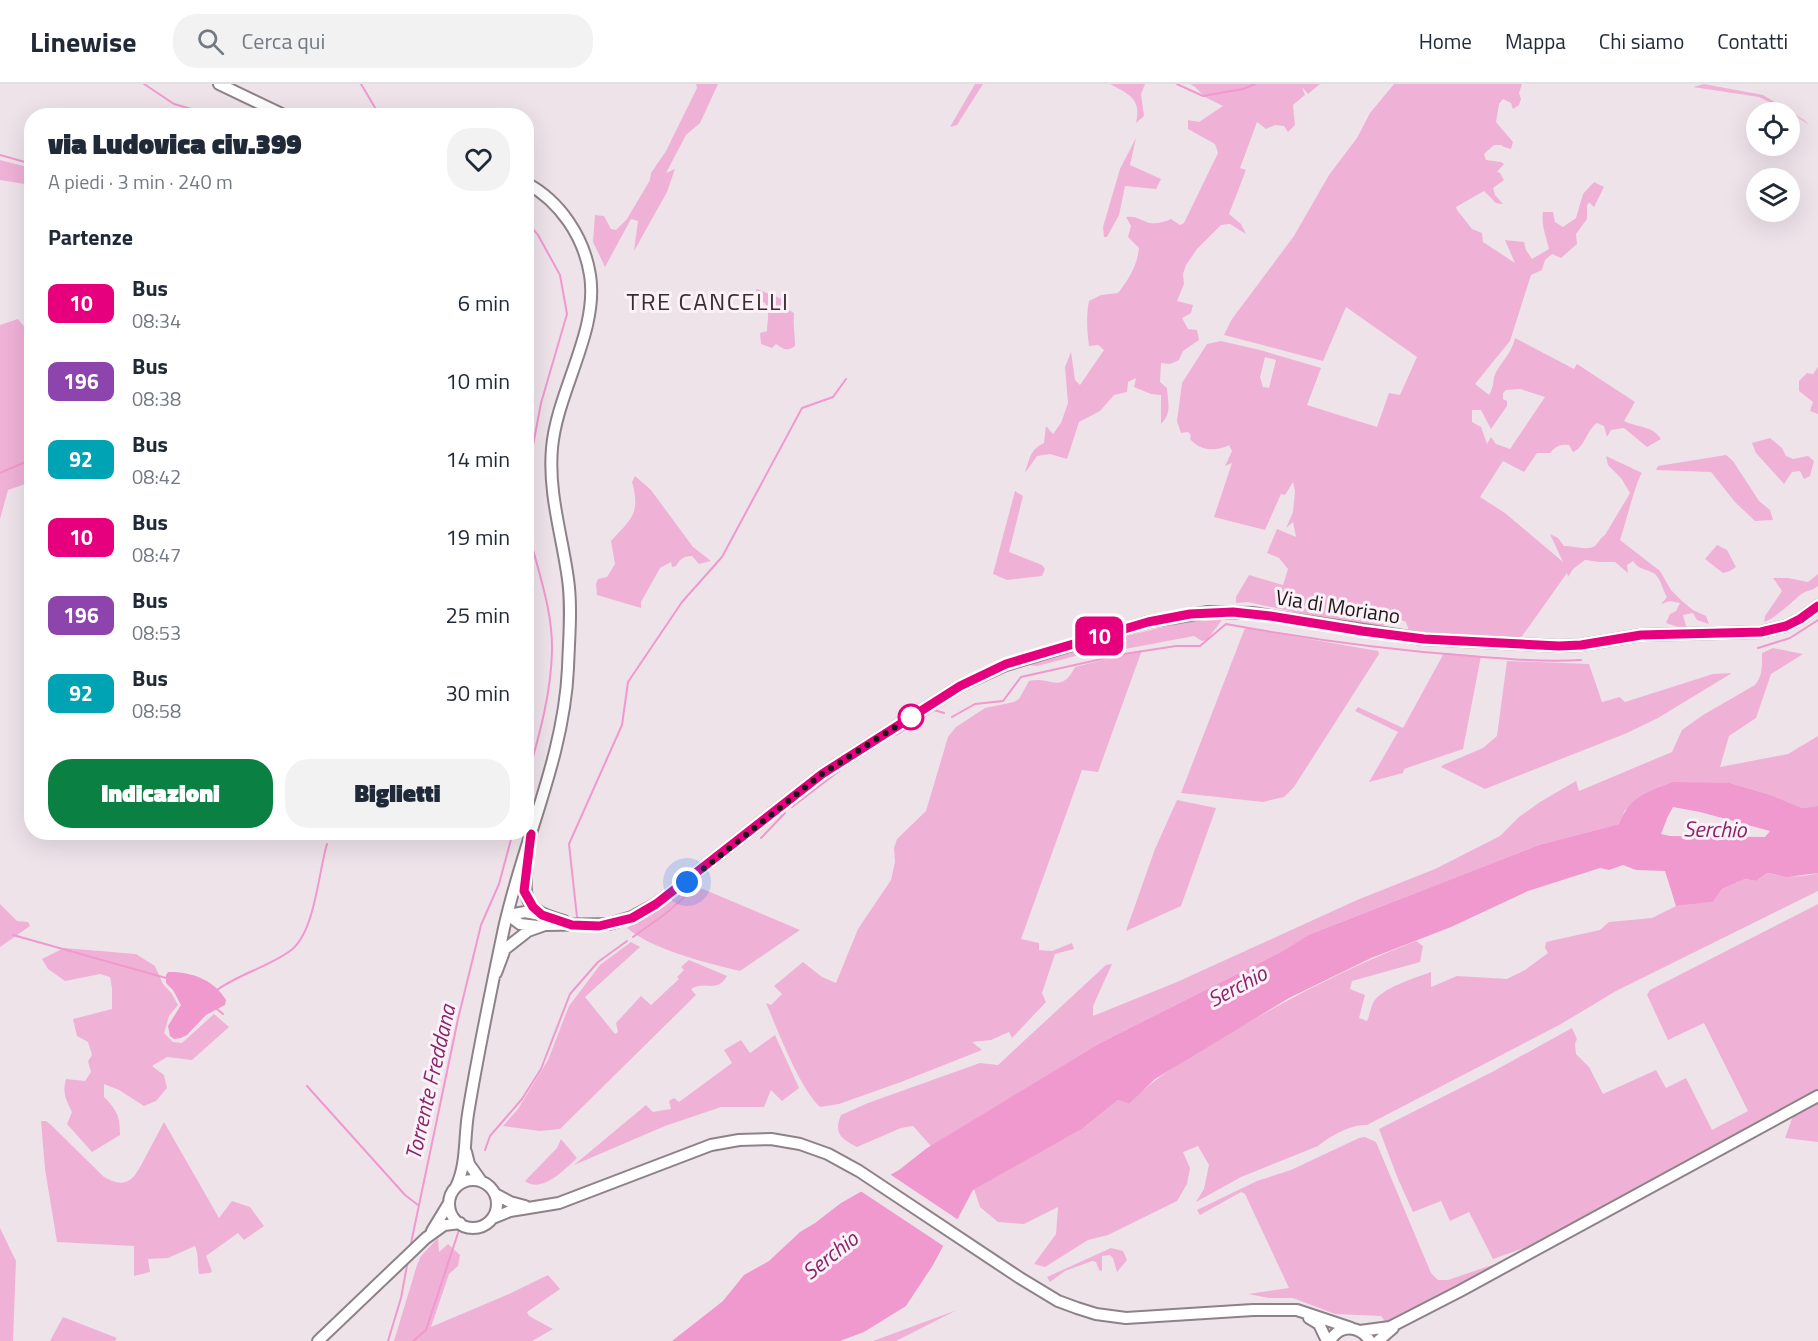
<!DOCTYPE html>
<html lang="it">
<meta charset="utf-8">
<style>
:root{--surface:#fff;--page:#f2f2f3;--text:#1f2937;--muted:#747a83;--line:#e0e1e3;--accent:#0b8043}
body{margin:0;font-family:"Titillium Web",sans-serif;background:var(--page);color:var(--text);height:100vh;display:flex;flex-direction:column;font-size:22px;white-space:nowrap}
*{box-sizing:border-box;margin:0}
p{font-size:20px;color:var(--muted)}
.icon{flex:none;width:33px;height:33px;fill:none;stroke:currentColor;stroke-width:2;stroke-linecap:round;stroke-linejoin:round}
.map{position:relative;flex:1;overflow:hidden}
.drawer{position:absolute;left:24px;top:24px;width:510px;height:732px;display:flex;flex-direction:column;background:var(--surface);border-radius:24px;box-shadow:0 6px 24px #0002}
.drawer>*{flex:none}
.badge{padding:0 12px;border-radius:9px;font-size:21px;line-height:39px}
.controls{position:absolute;left:1746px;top:18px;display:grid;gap:12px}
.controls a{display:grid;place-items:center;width:54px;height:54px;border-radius:50%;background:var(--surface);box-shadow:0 6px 24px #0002;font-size:30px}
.you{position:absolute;width:30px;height:30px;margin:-15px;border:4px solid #fff;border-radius:50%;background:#1a73e8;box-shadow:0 0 0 9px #1a73e833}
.map>.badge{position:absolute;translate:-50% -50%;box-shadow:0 0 0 3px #fff}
h2{padding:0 24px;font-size:22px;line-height:54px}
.round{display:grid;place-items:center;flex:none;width:63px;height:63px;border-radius:24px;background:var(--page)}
.summary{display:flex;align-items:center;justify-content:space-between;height:102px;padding:0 24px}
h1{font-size:28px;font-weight:800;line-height:45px}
.cta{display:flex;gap:12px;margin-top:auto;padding:12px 24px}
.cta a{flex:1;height:69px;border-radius:24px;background:var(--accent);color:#fff;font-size:24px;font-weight:800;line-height:69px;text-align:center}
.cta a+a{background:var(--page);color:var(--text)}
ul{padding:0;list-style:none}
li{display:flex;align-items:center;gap:18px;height:78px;padding:0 24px}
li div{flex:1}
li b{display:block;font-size:22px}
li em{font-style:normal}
li .badge{min-width:66px;font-weight:700;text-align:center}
header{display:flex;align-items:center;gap:36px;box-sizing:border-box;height:84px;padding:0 30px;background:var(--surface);border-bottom:2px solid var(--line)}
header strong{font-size:28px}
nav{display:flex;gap:33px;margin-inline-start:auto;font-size:21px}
.search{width:420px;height:54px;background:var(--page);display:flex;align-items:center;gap:15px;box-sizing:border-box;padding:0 21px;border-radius:24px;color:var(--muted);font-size:22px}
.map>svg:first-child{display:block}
</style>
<header>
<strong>Linewise</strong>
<div class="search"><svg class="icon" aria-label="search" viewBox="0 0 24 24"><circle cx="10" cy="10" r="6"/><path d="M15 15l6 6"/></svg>Cerca qui</div>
<nav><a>Home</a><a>Mappa</a><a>Chi siamo</a><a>Contatti</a></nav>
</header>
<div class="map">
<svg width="1818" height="1257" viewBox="0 0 1818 1257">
<rect width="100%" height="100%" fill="#efe3ea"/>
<path fill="#f0b1d7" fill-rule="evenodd" d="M696,0H718L700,39L686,51L666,89L675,85L667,108L634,167L638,137L631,135L605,183L593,158L595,131L604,132L611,145L616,146L627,135L650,96L651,89L666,67L697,4Z
M975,0H983L957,41L950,43Z
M1110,0H1145L1141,10L1144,32L1136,39C1142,14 1128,10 1110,0Z
M1190,0H1320L1308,10L1302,3L1305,11L1293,21L1295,41L1288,48L1284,42L1275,41L1266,45L1257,38L1240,84L1246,86L1229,130L1241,140L1246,150L1230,140L1221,141L1197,165L1186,181L1183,190L1184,200L1177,217L1193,221L1191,229L1182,234L1188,245L1197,246L1199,256L1183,267L1179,276L1170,280L1161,279L1160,298L1167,304C1168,319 1172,329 1161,340V311L1151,310L1134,303L1136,294L1128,298L1127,308L1114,311L1100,327L1079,338L1067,375L1050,370L1037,372L1025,389C1029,376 1030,365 1044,359L1046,342L1053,350L1061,339L1068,319L1065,283L1071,268L1075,296L1080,301L1104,266L1098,261L1089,262C1087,247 1086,232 1089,217L1101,211L1118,209C1129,195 1137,182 1139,164L1128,153L1131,142L1126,133C1143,130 1145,147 1171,135L1180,141L1184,139L1218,69L1215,60L1188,45V36L1199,38L1223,22L1205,13L1195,3Z
M1394,0H1522L1519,9L1521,15L1519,21L1513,25L1511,19L1503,15L1499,20L1496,38L1513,58L1511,65L1504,63L1501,61H1494L1484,70L1486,76L1501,78L1504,80L1497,88L1500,89L1504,96L1493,104L1495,111L1503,120L1496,119L1484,107L1456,123L1457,126L1472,145L1482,149L1483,158L1515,179L1505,156L1524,158L1526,166L1532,175L1549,165C1546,152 1541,141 1543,128H1553L1555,138L1563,143L1576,134L1583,110L1594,98L1604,103L1594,123L1589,118L1587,122V135L1576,150L1577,160L1561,174L1552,170L1545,176L1542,186L1531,191L1510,257L1475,300L1489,311C1495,301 1492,296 1496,288C1503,276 1512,268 1515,254L1574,285L1577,280L1635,318L1624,337C1638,344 1652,341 1661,355L1647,363L1624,344L1611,346L1607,353L1604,342L1597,339C1586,347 1585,363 1573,368L1569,361C1560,360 1556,362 1550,369H1537L1524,388L1503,377L1480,413L1505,429L1563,478L1550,450L1558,454L1564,462C1573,462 1587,467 1595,462C1599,458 1600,454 1605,451L1630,409L1621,394L1608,381L1606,372L1642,389C1637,394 1624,445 1620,456L1660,487L1671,506L1683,518L1693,526L1706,532L1709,540L1697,536L1693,529L1683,531L1687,546L1666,539L1670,530L1676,527L1680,519L1670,517L1661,520L1667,513C1662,505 1662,497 1655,490C1646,484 1640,487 1633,477L1627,481L1628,489L1615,478H1599L1585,476L1573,485L1568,493L1567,489L1520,555L1409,547L1406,538C1396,533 1391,535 1383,542L1332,536L1248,518L1236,519V513L1249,491L1283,501L1288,485L1279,474L1267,469L1277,445L1296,453L1293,438L1286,444L1293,428L1295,407L1293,398L1285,411L1281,410L1265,446L1214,433L1232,379L1225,382L1232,367L1229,361C1216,368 1200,367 1190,355L1191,351L1188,348L1181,349L1177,337L1182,299L1207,260L1221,257L1260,266L1321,284L1307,321L1377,343L1389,309L1400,311L1417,273L1346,223L1323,277L1224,251L1232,235L1294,152L1329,91L1357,54L1370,29ZM1265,273L1276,276L1269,304L1263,303L1260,293ZM1520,305L1545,313L1510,365L1496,360L1491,353L1487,360L1481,343L1472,338V326H1481L1491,345L1507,322V317L1503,315V309L1506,306Z
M1704,0L1763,11L1804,36L1809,41L1790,28L1759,13L1693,3Z
M1136,54L1130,81L1161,95L1156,105L1125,102L1119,131L1107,153H1104L1103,143L1120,85Z
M0,76L31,84V101L0,96Z
M757,205L782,215L787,225L794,229C793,241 795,250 795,262C787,268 783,265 776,260L772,264L761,260L760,249L767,247C767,237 771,227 764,218L755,222V208Z
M18,235L31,251V398L8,406L0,435V241Z
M1818,283V330L1810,327L1813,318L1799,307V297L1807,289L1813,290Z
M1770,354L1782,364L1786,372L1793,375L1808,372L1814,377L1810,392L1804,395L1800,387L1792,388L1784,400L1756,369L1752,359Z
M1726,371L1733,377L1759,417L1770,426L1773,436L1755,437L1735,418L1711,388L1656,386L1658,382Z
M635,392L651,406L693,463L711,477L699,480L692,472C684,472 680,475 676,482L672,483L671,478L660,484L641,518V524L597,511L596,500L598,495L607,493L615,480L611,457C631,435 641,430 632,398Z
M1015,407L1023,412L1009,468L1042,481L1045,485L1042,492L1007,496L993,490Z
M1717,461L1727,466L1736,483L1730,487L1723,489L1705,475Z
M1818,490V502C1813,507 1806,506 1800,511C1791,519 1775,534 1764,538L1765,532L1782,507L1773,494H1788L1808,498Z
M1222,536L1207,556L1202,557L1194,552L1109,568L1087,569L1037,582L1027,581L1081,563L1188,537Z
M1245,544L1378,567L1379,570L1294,703L1284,713L1263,718L1181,709Z
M1773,564L1803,570L1771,590L1756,634L1729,652L1720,683L1788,670L1818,652V722L1802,724L1771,711L1730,699L1625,726L1619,740L1539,761L1308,851L1281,868L1100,959L931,1062L913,1042L901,1044L857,1063C842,1055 833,1050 841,1031L868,1019L980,979L998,981L1106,881L1112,880L1093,922V932L1177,898L1357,816L1435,785L1500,752L1519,733L1540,718L1576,697L1579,707L1672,668L1682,646L1703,631L1755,601C1763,591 1762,581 1762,569Z
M1142,566L1098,688L1082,686L1021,855L1039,859V866L1052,867L1072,859L1074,865L1055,870L1042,909L1046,918L1012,954L1009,948L991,956L972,958L982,966L901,998L839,1020L820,1023C799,1003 778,947 766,919L771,921L782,910L774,902L803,878L822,893L836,899L858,845L891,796L895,778L894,764L897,755L926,727L948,653L956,643L985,624L1014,618L1019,615L1029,597C1051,592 1061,611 1075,583Z
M1444,569L1481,572L1463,665L1404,685L1403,689L1369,698L1398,648L1355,627L1358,623L1403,644Z
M1507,577L1589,580L1602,618L1620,613L1625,618L1713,590L1732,589L1658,634L1627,649L1485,705L1441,683L1443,681L1483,664L1497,652Z
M1177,716L1216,724L1181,822L1126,847L1155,765Z
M1767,789C1782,793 1803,794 1818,789V807L1616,907L1561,940L1367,1041C1351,1040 1330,1052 1318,1062L1241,1093L1196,1118L1204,1105L1209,1081L1198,1062L1183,1068L1190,1084L1187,1100L1177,1117L1108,1151L1088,1156L1045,1183L1034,1180L1056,1150L1058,1123L1024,1140L998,1138L980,1123L974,1105L1082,1045L1118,1016L1129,1020C1156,992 1183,978 1215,958C1280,919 1346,884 1416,857L1423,862L1420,878L1352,897L1350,905L1365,911L1359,934L1367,937C1370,931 1370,925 1373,919C1381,904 1415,894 1431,888V903L1457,892L1507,895L1525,886L1548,869L1545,864L1546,858L1600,846L1609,838L1652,834L1676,822L1713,818L1722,805L1745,795L1756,797Z
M691,800L800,846L740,887C707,879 653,866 627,844Z
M0,820L17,837L28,838L30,842L0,863Z
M1818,820V1006L1532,1161L1493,1175L1469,1128L1450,1137L1441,1117L1413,1128L1398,1095L1379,1045L1494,987L1572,944L1577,955L1575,960L1576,970L1589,983L1603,1010L1656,986L1666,1004L1686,994L1712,1046L1748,1027L1704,939L1668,956L1647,911L1650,906Z
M631,858L640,863L585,913L615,950L618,948L616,939L641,912L651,921L679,895L677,893L684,886L681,883L689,876L727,892C716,910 706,896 691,905L696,911L560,1045L540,1047L503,1042L518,1025L548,976L569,922L600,881Z
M64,864L136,870L155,882L163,900L172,910L178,921L169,932L164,949L173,958L182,959L214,930L229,943L192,976L167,973L152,982L164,991L167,1004L156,1017L144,1022L119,1006L104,1000V1013C117,1026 120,1032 120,1051L92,1068L67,1040L72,1028C66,1016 62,1009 66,995L85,997L91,988L88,977L92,971L88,958L77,952L73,935L112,925V904L110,893L100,890L65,897L48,885L42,875Z
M775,951L799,1004L782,1017L771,1006L764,1023H721L665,1042L574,1081L646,1021L653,1028L671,1025L669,1017L674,1014L679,1018L732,979L724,966L741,956L750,969Z
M1818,1018V1058L1785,1054L1793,1032Z
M41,1037H46L50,1040L104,1093C129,1107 135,1093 146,1072C152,1061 158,1049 164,1038L219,1134L232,1117L250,1123L264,1142L244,1156L238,1149L206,1172L212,1187L210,1189L199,1190C197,1180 199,1171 195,1162L168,1174L148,1175L150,1188L134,1192V1162L57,1158L45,1085Z
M1365,1053L1376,1058L1431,1189L1438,1196H1448L1507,1176L1387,1240L1381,1232L1335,1230L1293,1214H1269L1248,1210L1289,1204L1245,1110L1241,1108L1200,1131L1197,1126L1257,1097L1291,1086L1359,1054Z
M561,1055L577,1074C565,1085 542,1110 525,1097L557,1064Z
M0,1144L16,1177L13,1257H0Z
M438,1154L439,1168L448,1160L460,1171L458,1182L449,1190L431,1243L509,1210L548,1191L560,1205L527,1228L529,1232L553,1245L532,1257H394L417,1181L421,1172Z
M1111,1164L1123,1167L1127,1176L1117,1188L1113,1174L1110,1171L1102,1172V1187L1099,1186L1096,1178L1092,1177L1065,1187L1050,1198L1047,1193Z
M957,1226L896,1257H873Z
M63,1233L117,1254L115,1257H50Z"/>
<path fill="#ef99ce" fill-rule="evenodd" d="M1673,698L1730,699L1771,711L1802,724L1818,722V789L1787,793L1767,789L1756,797L1745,795L1722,805L1713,818L1676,822L1665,787L1636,786L1623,781L1609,786L1600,784L1528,807L1451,843L1371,874L1289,914L1155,995L1129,1020L1118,1016L1082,1045L973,1106L933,1181L906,1222L864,1248L840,1257H672L723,1217L744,1191L769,1177L800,1148L815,1139L841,1119L899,1086L927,1064L1100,959L1281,868L1308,851L1539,761L1619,740C1630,712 1646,709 1673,698ZM1673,723L1700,728L1770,747L1765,753L1670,752L1661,750L1668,732Z
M168,888C190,887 215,896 226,916L225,921L206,931L187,951L181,954L174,955L170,952L168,942L181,921L173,906L166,899V891Z"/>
<path fill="#efe3ea" d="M888,1089L960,1137L945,1163L859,1106Z"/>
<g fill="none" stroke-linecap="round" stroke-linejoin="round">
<path stroke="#ef99ce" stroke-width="2" d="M144,0L174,20L216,32
M361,0L380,32
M1177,0L1203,12L1243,5L1255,0
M0,71L32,80
M526,136L538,151L560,191L567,230L541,319L526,398
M0,389L32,375
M526,437C535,480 553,523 552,567C551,612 538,655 526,698
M1758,564L1790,554L1818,536
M952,633L975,620L1003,617L1021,593L1124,570L1176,562H1200L1226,540C1308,555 1389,566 1471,572C1508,575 1544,578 1581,576
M896,651L934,626L944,629
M792,723L839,687
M761,754L785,729
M583,837L577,833L569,760L622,641L628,598L682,518L722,473L802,324L833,313L846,295
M13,851L166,894
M633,853L665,830L694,805
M217,906C239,890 268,883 290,867C315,849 318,790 327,760
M217,925L223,930
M307,1002L405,1111L418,1121
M485,1066L490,1052L522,1015L541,985L570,910L598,878L627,857
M410,1164L458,935L481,841L499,800L513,748
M388,1257L401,1214L408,1176
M413,1257L426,1246L459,1146"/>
<defs>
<path id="major" d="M219,0L286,32
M527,780C523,819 526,826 564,837
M508,831L520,840L537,842
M508,831L525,828L540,831
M496,889L505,865L528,847L545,841L609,840L632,833L656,820L822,690L960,602L1006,581L1148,538L1208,528L1252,529L1423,555L1559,562L1581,561L1641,551L1761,548L1786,542L1800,535L1818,522
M466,1068L469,1080L481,1097
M449 1120a24 24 0 1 1 48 0a24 24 0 1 1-48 0Z
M456,1103C467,1080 464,1055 468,1030C478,968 491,906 504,844C523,757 564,674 568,584C569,554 572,524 568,495C562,451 548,409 552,364C557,307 599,247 590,191C584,153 560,117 526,99
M495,1110L510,1118L525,1122
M493,1134L510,1127L559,1119L711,1061L739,1056L771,1055L800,1060L828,1070L859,1087L1020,1194L1058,1217L1077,1224L1096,1230L1126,1234L1253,1226H1297L1351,1244
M432,1147L449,1119
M1309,1234L1319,1240L1327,1257
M1360,1247L1390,1243L1460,1207L1818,1012
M318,1257L426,1154L444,1141L460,1139
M1330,1257C1340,1240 1359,1241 1370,1257
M1378,1257L1393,1244"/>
</defs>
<use href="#major" stroke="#8d8288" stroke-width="14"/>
<use href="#major" stroke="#fff" stroke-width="10"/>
</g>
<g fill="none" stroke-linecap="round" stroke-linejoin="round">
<defs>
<path id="line" d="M531,750L524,807L533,823L542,831L572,841L599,842L632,834L656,820L822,690L960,602L1006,580L1148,538L1190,530L1233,528L1270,532L1362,547L1424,555L1559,562L1581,561L1641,551L1761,548L1786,542L1800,535L1818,522"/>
</defs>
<use href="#line" stroke="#fff" stroke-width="14"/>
<use href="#line" stroke="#e6007e" stroke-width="9"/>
<path stroke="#1c181a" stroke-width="6" stroke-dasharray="0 10.8" d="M687,798L822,690L911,633"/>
</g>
<circle fill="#fff" stroke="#e6007e" stroke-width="3" cx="911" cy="633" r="12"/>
<g text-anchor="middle" stroke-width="6" stroke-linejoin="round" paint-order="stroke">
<g font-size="21" fill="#1c181a" stroke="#fcf1f7">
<text transform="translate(1338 523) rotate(9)" y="7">Via di Moriano</text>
</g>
<g font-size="22" font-style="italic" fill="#87256a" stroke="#fcf1f7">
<text transform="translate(1715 745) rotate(1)" y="8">Serchio</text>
<text transform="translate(1237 902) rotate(-28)" y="8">Serchio</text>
<text transform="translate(430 998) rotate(-77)" y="8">Torrente Freddana</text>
<text transform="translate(830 1171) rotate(-38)" y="8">Serchio</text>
</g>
<g font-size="24" letter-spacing="1.5" fill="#372e33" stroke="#fcf1f7">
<text x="708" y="226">TRE CANCELLI</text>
</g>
</g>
</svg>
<div class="controls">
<a><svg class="icon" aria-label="locate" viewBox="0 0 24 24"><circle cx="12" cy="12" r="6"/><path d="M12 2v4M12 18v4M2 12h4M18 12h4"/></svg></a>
<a><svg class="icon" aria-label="layers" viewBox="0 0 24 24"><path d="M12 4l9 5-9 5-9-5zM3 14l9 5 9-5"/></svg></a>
</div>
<div class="you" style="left:687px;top:798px"></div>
<b class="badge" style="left:1099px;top:552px;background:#e6007e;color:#fff">10</b>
<section class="drawer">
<div class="summary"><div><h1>via Ludovica civ.399</h1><p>A piedi · 3 min · 240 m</p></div><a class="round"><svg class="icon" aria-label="heart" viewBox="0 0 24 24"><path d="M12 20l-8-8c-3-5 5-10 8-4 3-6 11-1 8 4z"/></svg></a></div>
<h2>Partenze</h2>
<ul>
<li><span class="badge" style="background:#e6007e;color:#fff">10</span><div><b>Bus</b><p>08:34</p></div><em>6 min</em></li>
<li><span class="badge" style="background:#8e44ad;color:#fff">196</span><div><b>Bus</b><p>08:38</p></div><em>10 min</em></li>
<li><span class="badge" style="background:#00a3b4;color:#fff">92</span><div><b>Bus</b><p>08:42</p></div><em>14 min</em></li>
<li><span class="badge" style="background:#e6007e;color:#fff">10</span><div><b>Bus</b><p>08:47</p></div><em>19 min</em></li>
<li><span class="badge" style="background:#8e44ad;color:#fff">196</span><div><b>Bus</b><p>08:53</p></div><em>25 min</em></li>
<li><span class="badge" style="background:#00a3b4;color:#fff">92</span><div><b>Bus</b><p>08:58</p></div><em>30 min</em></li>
</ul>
<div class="cta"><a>Indicazioni</a><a>Biglietti</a></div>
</section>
</div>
